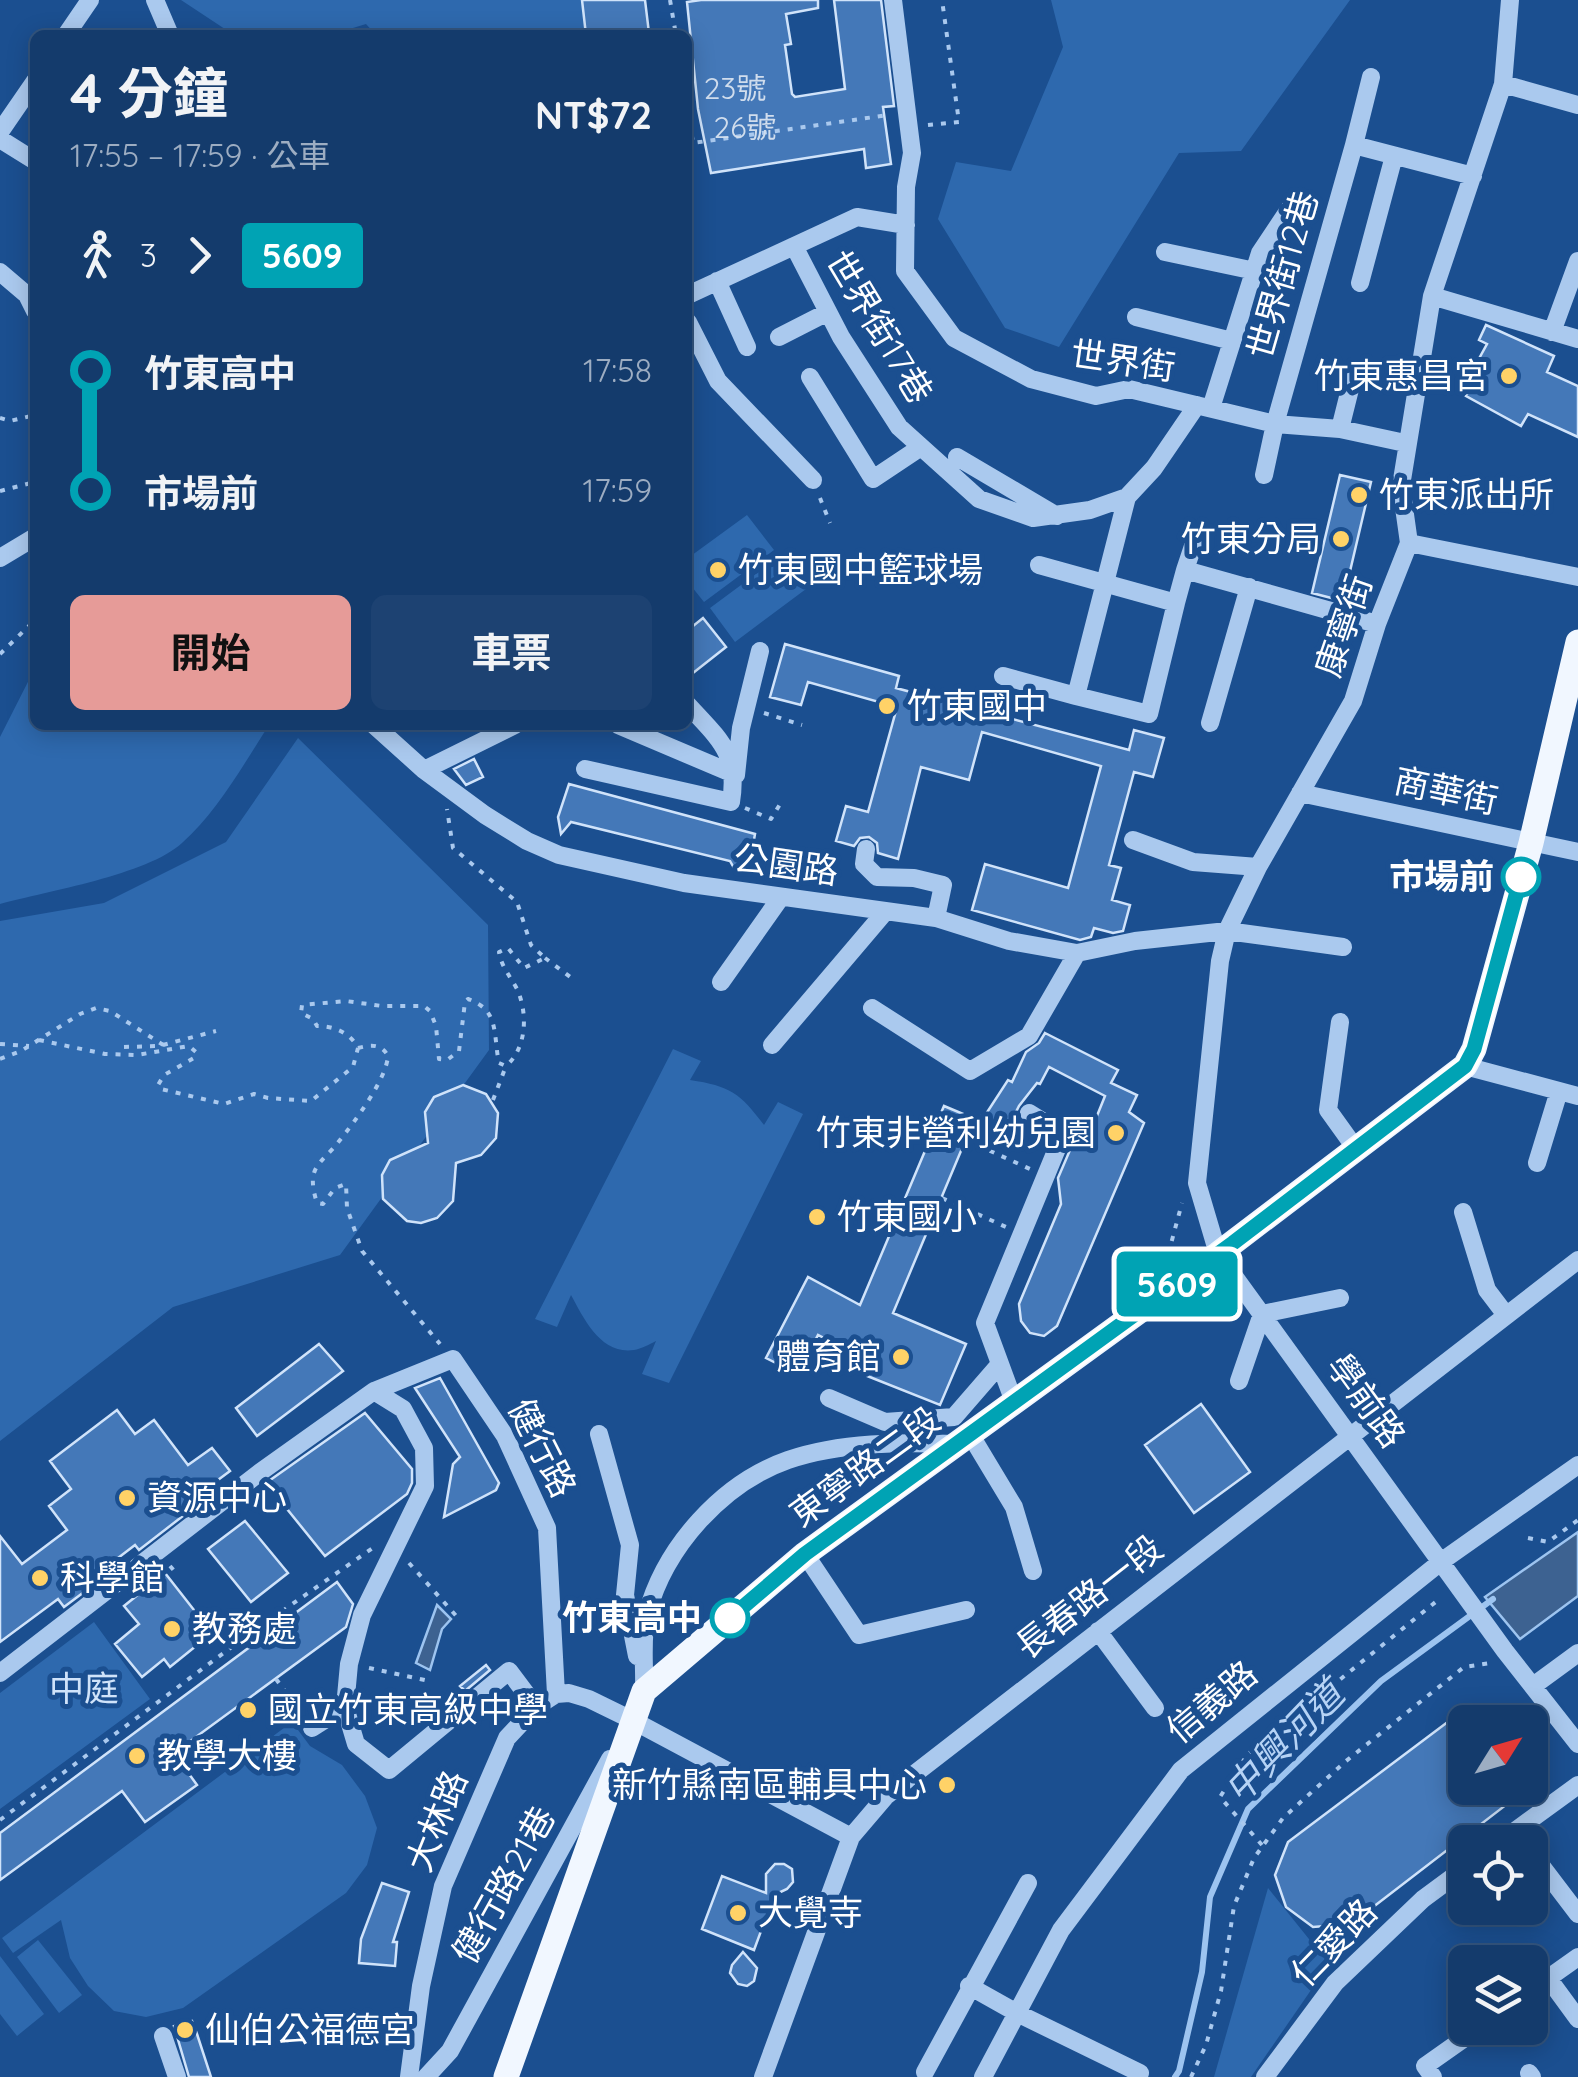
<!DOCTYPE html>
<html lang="zh-TW">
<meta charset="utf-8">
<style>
:root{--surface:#143b6c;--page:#1d4272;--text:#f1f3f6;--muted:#9dadc2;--line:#33557f;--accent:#e69b98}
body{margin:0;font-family:Quicksand,"Noto Sans TC",sans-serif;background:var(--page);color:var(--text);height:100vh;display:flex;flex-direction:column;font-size:38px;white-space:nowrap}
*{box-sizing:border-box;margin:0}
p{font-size:32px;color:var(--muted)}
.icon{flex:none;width:55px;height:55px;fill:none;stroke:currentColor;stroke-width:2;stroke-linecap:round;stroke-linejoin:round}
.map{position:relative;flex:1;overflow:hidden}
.details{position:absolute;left:30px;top:30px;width:662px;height:700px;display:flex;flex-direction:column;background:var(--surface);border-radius:15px;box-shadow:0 5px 25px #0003,0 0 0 2px var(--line)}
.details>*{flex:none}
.badge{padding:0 20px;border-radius:8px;font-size:35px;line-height:65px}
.needle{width:65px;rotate:53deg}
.tools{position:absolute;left:1448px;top:1705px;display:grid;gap:20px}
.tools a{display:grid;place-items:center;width:100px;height:100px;border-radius:15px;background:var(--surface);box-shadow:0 5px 25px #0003,0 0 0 2px var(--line);font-size:50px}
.map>.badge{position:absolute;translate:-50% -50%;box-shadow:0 0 0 5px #fff}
.legs{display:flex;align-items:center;gap:15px;height:110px;padding:0 40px;font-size:32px}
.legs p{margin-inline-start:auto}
.head{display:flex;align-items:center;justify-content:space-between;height:170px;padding:0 40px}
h1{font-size:55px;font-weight:700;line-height:75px}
.primary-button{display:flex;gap:20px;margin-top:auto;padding:20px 40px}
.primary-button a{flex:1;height:115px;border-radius:15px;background:var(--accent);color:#111;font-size:40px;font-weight:700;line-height:115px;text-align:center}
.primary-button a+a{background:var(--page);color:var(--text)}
ul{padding:0 40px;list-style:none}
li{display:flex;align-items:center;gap:35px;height:120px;font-size:38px}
li i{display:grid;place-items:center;width:15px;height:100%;margin:0 12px;background:currentColor}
li i::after{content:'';width:25px;height:25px;margin:-12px;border:8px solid;border-radius:50%;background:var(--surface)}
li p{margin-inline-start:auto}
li:first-child i{background:linear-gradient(#0000 50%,currentColor 0)}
li:last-child i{background:linear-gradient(currentColor 50%,#0000 0)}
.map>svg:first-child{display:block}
</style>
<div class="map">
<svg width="1578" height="2077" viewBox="0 0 1578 2077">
<rect width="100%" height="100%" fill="#1b4f90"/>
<path fill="#2e69ae" d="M181,0H590L588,35H376L366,24L330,35H234Z
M1051,0H1350L1241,151L1179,153L1059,347L1005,328L938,219L956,162L1011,171L1063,47Z
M747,515L774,550L704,602L688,582V558Z
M780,556L806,589L735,642L710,608Z
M35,668V725H269C243,765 218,811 182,843C147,875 47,891 0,904V737Z
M298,738L488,925L489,1050L340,1255L173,1307L0,1441V921L104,903L226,842Z
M673,1049L701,1061L690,1080C730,1086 740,1093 764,1125L778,1102L803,1114L669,1383L642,1374L656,1341C650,1344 641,1349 634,1350C601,1355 584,1319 571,1295L557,1327L535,1319Z
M94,1622L150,1699L0,1809V1693Z
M292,1722L310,1746L342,1765L365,1796L377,1828L367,1865L346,1893L183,2008L146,2017L114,2011L88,1986L70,1958L61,1920L13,1953L2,1938Z
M1268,1888L1329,1964L1251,2077H1214Z
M38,1940L82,1995L59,2013L17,1957Z
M0,1956L44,2014L17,2036L0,2014Z"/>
<path fill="#3d6291" stroke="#9dc4f0" stroke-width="2.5" d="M1578,1532V1596L1520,1639L1485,1597Z
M437,1605L451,1619L442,1629L430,1670L416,1663Z"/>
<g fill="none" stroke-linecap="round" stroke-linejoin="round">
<path stroke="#9dc4f0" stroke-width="6" d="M1175,2077L1179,2071L1202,1972L1210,1897L1248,1809L1381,1681L1493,1599"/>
</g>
<path fill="#4478b8" stroke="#d0e3fa" stroke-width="2.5" d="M582,0H645L649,33L586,35Z
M701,0H818V8L786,14L791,44L785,45L792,94L795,97L845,89L834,0H881L894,106L883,107L891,164L866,168L864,149L711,173L698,109L687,2Z
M1486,325L1554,356L1547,372L1578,386V437L1528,414L1521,426L1466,396L1476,378L1470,375L1487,344L1479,340Z
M1340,475L1371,482L1343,601L1312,593Z
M703,618L726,647L688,677V630Z
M785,644L899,676L896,688L1129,750L1134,730L1164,738L1153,777L1134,772L1109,865L1121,868L1112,900L1130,905L1123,931L1113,933L1094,928L1091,937L1080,940L972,910L985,864L1068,888L1101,766L982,732L969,780L921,767L898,859L878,853L877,843L869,837L860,838L854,846L836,841L846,806L868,812L897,707L808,682L801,705L770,697Z
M474,759L483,777L466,785L454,769Z
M569,784L755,834L750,863L742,870L734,868L730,861L571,822L561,834L558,817Z
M1045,1033L1118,1070L1111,1083L1137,1095L1129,1112L1144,1123L1057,1326L1044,1336L1030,1333L1021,1321L1019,1304L1061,1204L1058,1178L1070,1150L1088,1138L1105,1096L1049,1067L1040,1084L1037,1083L1019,1106L1008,1128L971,1127L893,1313L966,1344L940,1405L837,1364L845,1349L818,1335L798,1374L766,1358L808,1277L860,1305L944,1106L975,1119L986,1114L1008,1080L1012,1082L1026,1052L1039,1043Z
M463,1085L486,1094L498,1113L496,1138L481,1155L456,1163L453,1201L437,1218L421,1223L407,1221L383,1199L382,1175L390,1160L428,1143L425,1112L434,1097Z
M319,1344L343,1371L257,1436L236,1408Z
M440,1378L499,1483L496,1490L444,1517L453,1464L460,1457L415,1388Z
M1201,1404L1250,1472L1194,1513L1145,1445Z
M117,1410L135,1434L154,1420L188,1465L212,1448L230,1471L183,1506L188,1512L139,1550L135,1545L84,1584L88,1589L64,1607L58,1599L0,1642V1536L22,1564L67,1530L49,1506L71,1489L50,1461Z
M365,1413L412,1469V1483L407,1494L325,1556L266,1483Z
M245,1521L288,1573L251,1602L208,1549Z
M165,1573L212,1633L170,1667L164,1659L142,1677L115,1644L139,1624L124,1606Z
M337,1582L353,1604L346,1627L174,1753L197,1785L145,1822L122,1791L0,1880V1833Z
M486,1665L490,1670L465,1691L460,1686Z
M1465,1709V1788H1528L1351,1924L1313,1927L1286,1907L1275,1875L1288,1842Z
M775,1864H784L792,1869L793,1882L787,1889L772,1896H774L754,1950L702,1929L722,1876L766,1893V1874Z
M382,1883L409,1892L393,1942H397L395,1966L359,1963L361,1939Z
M743,1952L757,1968L754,1981L747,1986L738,1984L730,1973L732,1965Z
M192,2021L197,2034L211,2077H189L174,2026Z"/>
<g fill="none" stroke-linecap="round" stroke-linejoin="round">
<path stroke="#aac9ee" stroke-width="4" stroke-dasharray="5 8" stroke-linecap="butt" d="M670,0L676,35
M688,109L693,143L888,115
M928,125L959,122L942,0
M0,418L10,421L35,415
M0,491L35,482
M820,498L830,523
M0,654L35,620
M764,713L802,725
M745,808L771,819L782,801
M545,958L573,979
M39,1040L105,1054L137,1055L189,1046L196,1052L194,1058L164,1075L158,1085L161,1089L224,1104L254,1094L268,1098L311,1101L353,1067L358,1048C350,1032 333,1026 317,1026L313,1019L301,1013L302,1005L346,1001L382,1006H424L430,1011L436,1026L439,1059L447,1060L459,1051L465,1002L468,999C500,1010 493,1035 499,1063L506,1066C527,1048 528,1013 517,989C510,976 501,966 499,952L508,948L524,968L545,958L531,945L517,902L453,848L447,809
M0,1044L29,1046
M124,1047L159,1046L216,1031
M358,1048C370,1045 381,1043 388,1056C386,1080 355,1121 340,1140C321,1165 305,1165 317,1203L323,1204L335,1188L346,1184L347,1208L362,1251L440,1344
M0,1059L21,1051L80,1014L96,1008L110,1011L168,1048
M493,1100L506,1066
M966,1140L1030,1169
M942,1198L1006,1227
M1165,1266L1182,1203
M1528,1538L1548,1542L1578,1520
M409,1563L459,1619
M170,1566L177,1574
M234,1622L252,1645
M369,1668L429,1681
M276,1679L303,1716
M0,1820L245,1637L377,1545
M1262,1845L1220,1797L1247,1755L1438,1600
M1191,2077L1206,2045L1221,1991L1234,1906L1254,1858L1283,1818L1346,1761L1464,1667L1490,1663"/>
<path stroke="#aac9ee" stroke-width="18" d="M155,0L170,35
M893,0L912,153L906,187L905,271L954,338L1031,379L1096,396L1129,389L1275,424L1340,429L1405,443
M1510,0L1503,84L1432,296L1401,486L1409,543L1377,624L1353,701L1258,867L1227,931L1220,961L1197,1183L1218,1254L1505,1651L1578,1744
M66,35L90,0
M1371,77L1354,145L1473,176
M1503,84L1578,105
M0,132L35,81
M0,139L35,161
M794,246L841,337L899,427L979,499L1033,518L1090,510L1127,497L1154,468L1197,405
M1165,252L1255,271
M0,272L27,295L35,311
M717,281L747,347
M1360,283L1394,156
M688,295L857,217L906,225
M1432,296L1578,339
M1136,317L1232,341
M688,322L718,381L813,480
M1552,332L1578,261
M779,337L828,312
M810,377L873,479L921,447
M1211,408L1260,253L1292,205
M1340,429L1354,373
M957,457L1057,516
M1264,475L1275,424L1354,145
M1409,543L1578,577
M0,558L35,537
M1039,565L1176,603L1185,570L1377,624
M1185,570L1196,537
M1003,676L1076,696L1127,497
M1076,696L1149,714L1176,603
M1210,723L1249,587
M374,725L424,770L485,815L527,841L559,855L684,883L936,918L1009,941L1077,953L1135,941L1227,931L1343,947
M618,725L736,775L741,728L760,651
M585,769L731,802C739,753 719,739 688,705
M424,770L515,725
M1300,793L1578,852
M1133,840L1193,862L1258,867
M866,849L864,864L877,877L914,878L943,885L936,918
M721,982L781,897
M872,1008L970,1071L1029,1036L1077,953
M1340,1022L1328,1110L1356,1149
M772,1045L885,912
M1465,1066L1578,1096
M1537,1163L1559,1091
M1463,1212L1487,1290L1506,1315
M1239,1381L1262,1314L1340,1298
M374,1391L453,1359L505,1436L547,1528L556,1694
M829,1398L885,1422L954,1417L1000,1364
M1014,1402L985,1323L1063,1134L1029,1113
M599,1434L630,1545L625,1595L637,1656
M970,1434L1014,1507L1033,1571
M805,1554L859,1635L966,1610
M1098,1631L1155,1708
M0,1673L259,1473L374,1391L403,1409L424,1448L425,1486L362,1615L349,1664L345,1707L356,1744L389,1770L509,1671L536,1707
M1533,1686L1578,1653
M644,1691C645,1667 641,1637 647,1614C665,1547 722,1483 788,1460C841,1442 901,1442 956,1444
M312,1728L345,1707
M1500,1842L1578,1785
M1530,1851L1578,1914
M1548,1978L1578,2019
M969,1986L1017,2013L1140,2073
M1530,1991L1578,1957
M163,2036L177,2077
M925,2072L1028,1883
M1529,2073L1532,2077
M409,2077L421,1986L443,1886L507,1738L536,1707L556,1694L569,1693L589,1699L632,1720L851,1837
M426,2077L450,2051L610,1759
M763,2077L851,1837L886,1796L1578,1260
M983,2077L1061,1930L1181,1770L1442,1561L1578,1465
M1265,2077L1335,1983L1423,1899L1465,1868
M1433,2077L1425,2066L1479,2028"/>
<path stroke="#f1f7ff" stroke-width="25" d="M506,2077L644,1691L805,1554L1218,1254L1465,1066L1474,1049L1531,843L1578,642"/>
</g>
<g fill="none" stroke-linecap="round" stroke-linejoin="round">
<defs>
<path id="line-1" d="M730,1618L805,1554L1233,1243L1465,1066L1474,1049L1521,877"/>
</defs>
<use href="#line-1" stroke="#fff" stroke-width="22"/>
<use href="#line-1" stroke="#00a3b4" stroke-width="15"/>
</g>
<g fill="#ffd267" stroke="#1b4f90" stroke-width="4">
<circle cx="1509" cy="376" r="10"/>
<circle cx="1359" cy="495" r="10"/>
<circle cx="1341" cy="539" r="10"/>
<circle cx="718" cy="570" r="10"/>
<circle cx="887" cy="706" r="10"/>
<circle cx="1116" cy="1133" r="10"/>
<circle cx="817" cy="1217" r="10"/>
<circle cx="901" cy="1357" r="10"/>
<circle cx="127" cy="1498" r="10"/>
<circle cx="40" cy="1578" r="10"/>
<circle cx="172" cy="1629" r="10"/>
<circle cx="248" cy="1710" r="10"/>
<circle cx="137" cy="1756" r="10"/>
<circle cx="947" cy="1785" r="10"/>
<circle cx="738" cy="1913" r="10"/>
<circle cx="185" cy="2030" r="10"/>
</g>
<g fill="#fff" stroke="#00a3b4" stroke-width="5">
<circle cx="1521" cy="877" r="18"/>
<circle cx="730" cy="1618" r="18"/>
</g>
<g text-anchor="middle" stroke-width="10" stroke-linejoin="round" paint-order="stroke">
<g font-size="30" fill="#d0dded">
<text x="735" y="99">23號</text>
<text x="745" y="138">26號</text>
</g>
<g font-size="35" fill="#fff" stroke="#1b4f90">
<text transform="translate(1283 275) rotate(-74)" y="12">世界街12巷</text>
<text transform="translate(879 327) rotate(59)" y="12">世界街17巷</text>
<text transform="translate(1123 361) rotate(8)" y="12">世界街</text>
<text transform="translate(1344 626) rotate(-71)" y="12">康寧街</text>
<text transform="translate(1446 791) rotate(12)" y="12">商華街</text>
<text transform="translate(786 865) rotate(8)" y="12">公園路</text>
<text transform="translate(1366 1401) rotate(54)" y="12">學前路</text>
<text transform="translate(542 1448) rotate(63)" y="12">健行路</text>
<text transform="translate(865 1467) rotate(-36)" y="12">東寧路二段</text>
<text transform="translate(1089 1597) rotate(-38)" y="12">長春路一段</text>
<text transform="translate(1212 1702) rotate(-40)" y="12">信義路</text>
<text transform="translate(437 1821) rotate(-68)" y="12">大林路</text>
<text transform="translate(504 1885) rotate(-61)" y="12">健行路21巷</text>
<text transform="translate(1334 1943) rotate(-46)" y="12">仁愛路</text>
</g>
<g font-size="35" fill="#fff" stroke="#1b4f90" text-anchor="start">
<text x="1489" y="388" text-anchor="end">竹東惠昌宮</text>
<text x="1379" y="507">竹東派出所</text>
<text x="1321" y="551" text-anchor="end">竹東分局</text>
<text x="738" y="582">竹東國中籃球場</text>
<text x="907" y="718">竹東國中</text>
<text x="1096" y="1145" text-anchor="end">竹東非營利幼兒園</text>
<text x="837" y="1229">竹東國小</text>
<text x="881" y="1369" text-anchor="end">體育館</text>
<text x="147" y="1510">資源中心</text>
<text x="60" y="1590">科學館</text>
<text x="192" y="1641">教務處</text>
<text x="268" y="1722">國立竹東高級中學</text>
<text x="157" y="1768">教學大樓</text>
<text x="927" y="1797" text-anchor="end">新竹縣南區輔具中心</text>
<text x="758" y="1925">大覺寺</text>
<text x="205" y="2042">仙伯公福德宮</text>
</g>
<g font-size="35" font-weight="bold" fill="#fff" stroke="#1b4f90" text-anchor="end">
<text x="1494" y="889">市場前</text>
<text x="702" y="1630">竹東高中</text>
</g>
<g font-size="35" fill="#d0e3fa" stroke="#1b4f90">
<text x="84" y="1701">中庭</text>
</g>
<g font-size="38" font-style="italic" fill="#b6d3f5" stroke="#1b4f90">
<text transform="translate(1284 1742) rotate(-46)" y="13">中興河道</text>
</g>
</g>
</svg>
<div class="tools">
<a><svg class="needle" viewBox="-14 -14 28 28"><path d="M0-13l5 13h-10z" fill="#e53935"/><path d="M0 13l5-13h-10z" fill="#9dadc2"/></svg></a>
<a><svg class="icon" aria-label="locate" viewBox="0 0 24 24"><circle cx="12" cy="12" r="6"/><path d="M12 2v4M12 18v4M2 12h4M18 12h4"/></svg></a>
<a><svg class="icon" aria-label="layers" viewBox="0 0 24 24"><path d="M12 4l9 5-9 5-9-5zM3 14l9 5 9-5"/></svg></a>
</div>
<b class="badge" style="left:1177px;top:1284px;background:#00a3b4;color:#fff">5609</b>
<section class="details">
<div class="head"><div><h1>4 分鐘</h1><p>17:55 – 17:59 · 公車</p></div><b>NT$72</b></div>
<div class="legs"><svg class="icon" aria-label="walk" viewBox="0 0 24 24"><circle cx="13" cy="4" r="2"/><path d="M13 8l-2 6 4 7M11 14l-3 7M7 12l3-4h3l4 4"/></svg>3<svg class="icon" aria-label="forward" viewBox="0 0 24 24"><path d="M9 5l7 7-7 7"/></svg><b class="badge" style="background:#00a3b4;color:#fff">5609</b></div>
<ul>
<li><i style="color:#00a3b4"></i><b>竹東高中</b><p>17:58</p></li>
<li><i style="color:#00a3b4"></i><b>市場前</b><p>17:59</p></li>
</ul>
<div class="primary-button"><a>開始</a><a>車票</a></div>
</section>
</div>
